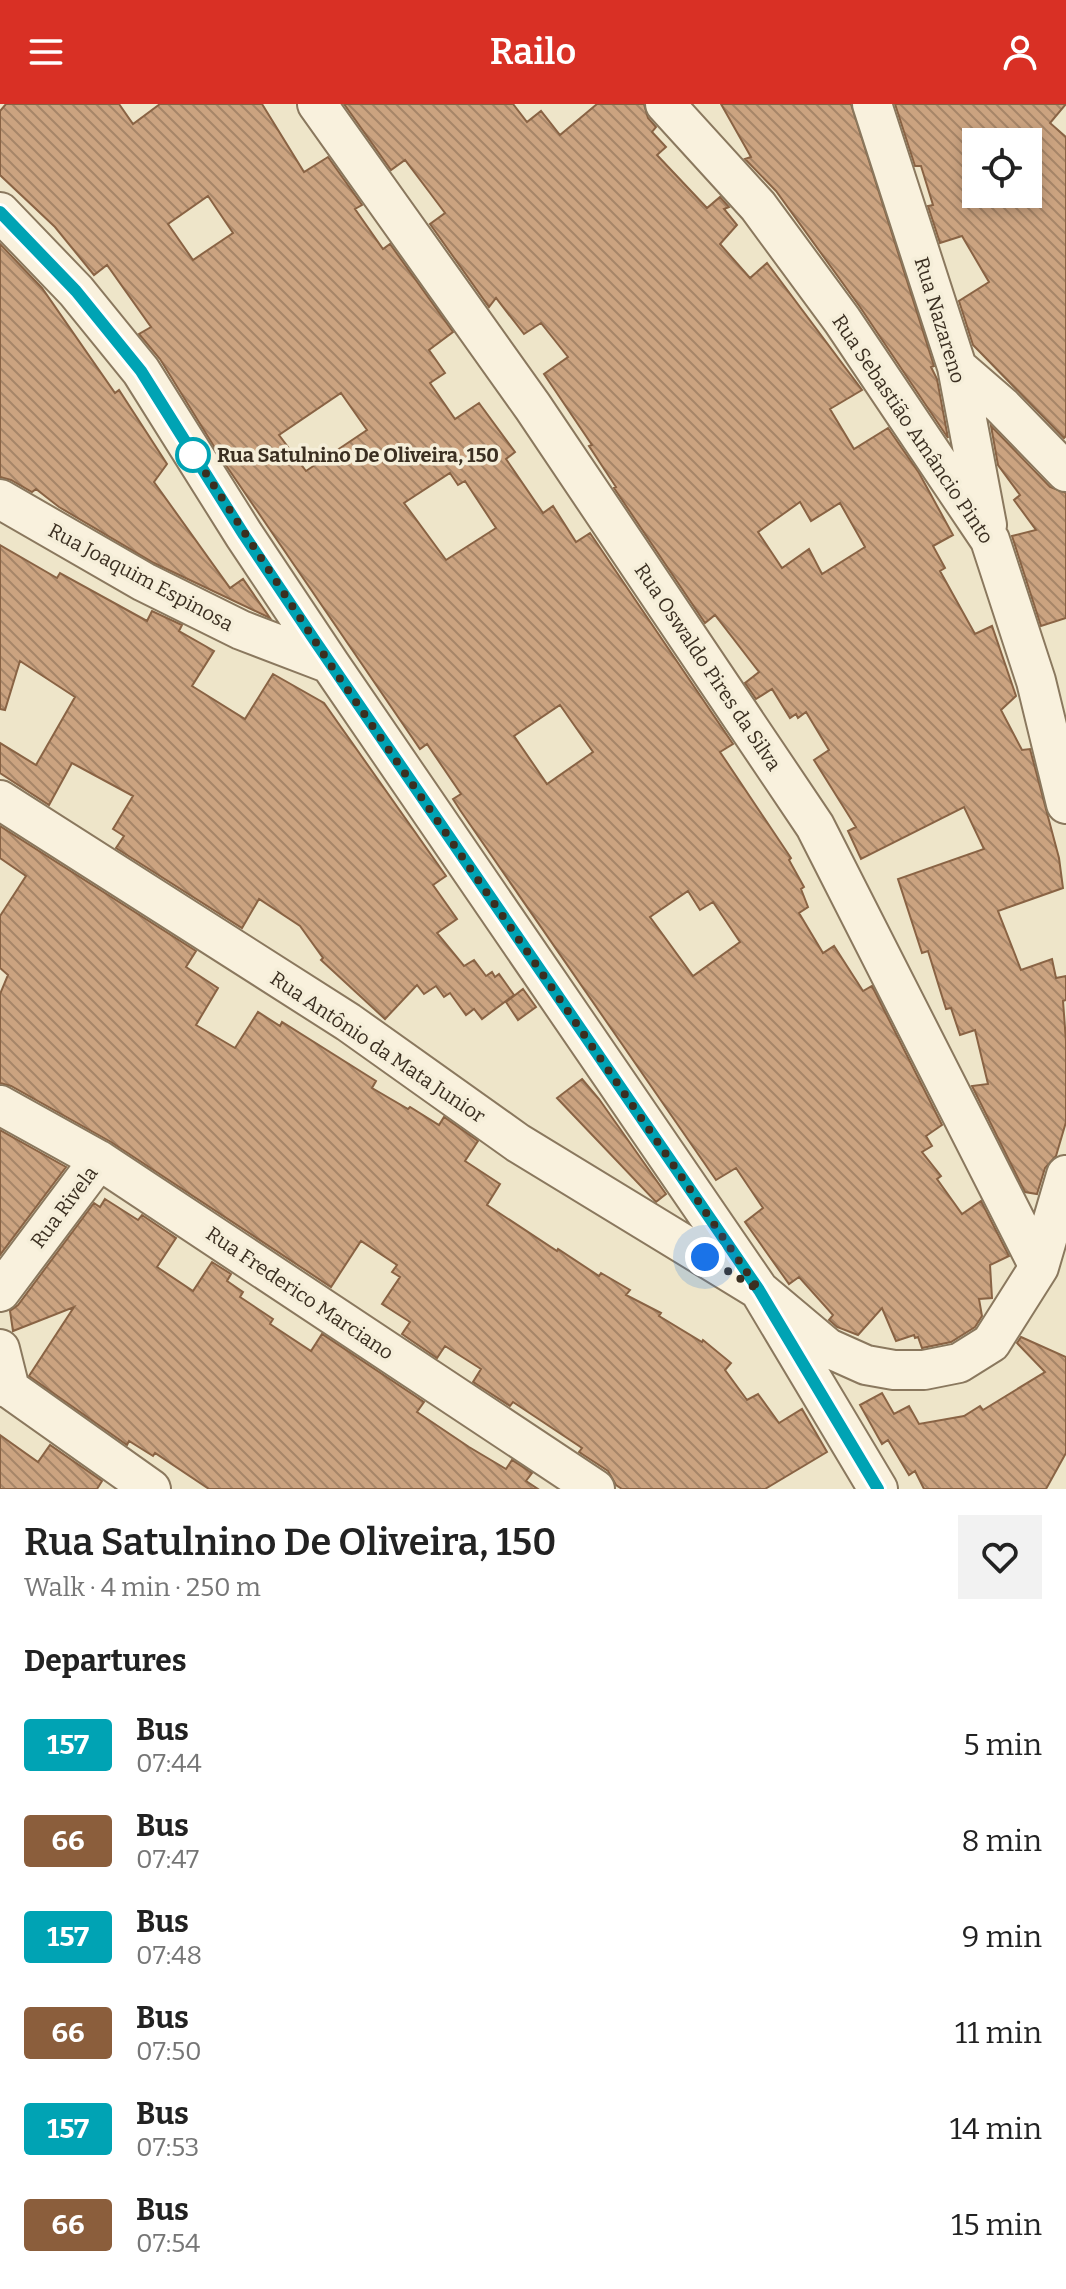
<!DOCTYPE html>
<meta charset="utf-8">
<style>
:root{--surface:#fff;--page:#f2f2f2;--text:#222;--muted:#767676;--accent:#d93025}
body{margin:0;font-family:Bitter,serif;background:var(--page);color:var(--text);height:100vh;display:flex;flex-direction:column;font-size:30px;white-space:nowrap}
*{box-sizing:border-box;margin:0}
p{font-size:26px;color:var(--muted)}
.icon{flex:none;width:44px;height:44px;fill:none;stroke:currentColor;stroke-width:2;stroke-linecap:round;stroke-linejoin:round}
.map{position:relative;height:1385px;overflow:hidden}
.panel{display:flex;flex-direction:column;background:var(--surface);flex:1}
.panel>*{flex:none}
.badge{padding:0 16px;border-radius:6px;font-size:28px;line-height:52px}
.controls{position:absolute;left:962px;top:24px;display:grid;gap:16px}
.controls a{display:grid;place-items:center;width:80px;height:80px;border-radius:0px;background:var(--surface);box-shadow:0 4px 12px #0003;font-size:40px}
.you{position:absolute;width:40px;height:40px;margin:-20px;border:6px solid #fff;border-radius:50%;background:#1a73e8;box-shadow:0 0 0 12px #1a73e833}
.map>.badge{position:absolute;translate:-50% -50%;box-shadow:0 0 0 4px #fff}
h2{padding:0 24px;font-size:30px;line-height:72px}
.round{display:grid;place-items:center;flex:none;width:84px;height:84px;border-radius:0px;background:var(--page)}
.headline{display:flex;align-items:center;justify-content:space-between;height:136px;padding:0 24px}
h1{font-size:38px;font-weight:600;line-height:60px}
ul{padding:0;list-style:none}
li{display:flex;align-items:center;gap:24px;height:96px;padding:0 24px}
li div{flex:1}
li b{display:block;font-size:30px}
li em{font-style:normal}
li .badge{min-width:88px;font-weight:700;text-align:center}
header{display:flex;justify-content:space-between;align-items:center;height:104px;padding:0 24px;background:var(--accent);color:#fff;font-size:36px;font-weight:600}
.map>svg:first-child{display:block}
</style>
<header><svg class="icon" aria-label="menu" viewBox="0 0 24 24"><path d="M4 6h16M4 12h16M4 18h16"/></svg>Railo<svg class="icon" aria-label="person" viewBox="0 0 24 24"><circle cx="12" cy="8" r="4"/><path d="M4 21q1-7 8-7t8 7"/></svg></header>
<div class="map">
<svg width="1066" height="1385" viewBox="0 0 1066 1385">
<defs>
<pattern id="building-back-hatch" width="6" height="6" patternUnits="userSpaceOnUse" patternTransform="scale(2)"><rect width="6" height="6" fill="#cba380"/><path d="M-1 5l2 2M0 0l6 6M5-1l2 2" fill="none" stroke="#a68568"/></pattern>
</defs>
<rect width="100%" height="100%" fill="#eee5c9"/>
<path fill="url(#building-back-hatch)" stroke="#896344" stroke-width="2" fill-rule="evenodd" d="M6,0H119L133,20L160,0H262L304,68L328,53L362,101L355,105L383,145L390,140L453,228L429,246L445,269L430,279L455,315L479,299L515,348L506,355L543,409L553,402L576,438L590,429L733,640L720,648L791,754L789,756L804,783L801,785L808,803L799,809L823,849L834,842L863,887L872,882L942,1021L926,1032L932,1042L922,1048L941,1072L937,1075L962,1110L981,1097L1009,1152L990,1161L992,1194L979,1195L982,1212L975,1223L951,1238L922,1244L918,1233L915,1234L914,1231L896,1237L882,1204L858,1231L837,1223L829,1216L833,1211L799,1173L789,1180L745,1118L763,1104L736,1064L716,1076L460,706L453,695L461,690L427,640L420,645L223,357L160,255L139,230L151,223L107,161L94,171L55,123L0,71V7ZM208,92L233,129L193,156L168,120ZM341,289L367,326L306,367L279,331ZM450,369L458,381L465,377L496,424L446,456L404,399ZM560,601L593,648L547,680L514,632ZM688,787L700,806L713,798L740,838L693,872L650,813Z
M344,0H513L527,18L541,7L560,31L597,0H644L648,14L656,23L652,28L666,43L657,51L707,104L720,93L729,103L724,105L737,121L720,140L750,174L767,159L862,286L830,305L854,345L888,324L919,369L953,431L933,442L945,464L940,467L975,530L992,522L1016,592L1001,606L1022,646L1030,645L1059,754L1063,784L998,807L1021,866L1052,855L1056,874L1066,872V896L1063,897L1066,937V1018L1056,1052L1045,1064L1037,1090L1025,1088L972,982L988,980L975,926L960,931L951,904L946,905L928,847L922,849L898,775L984,745L964,703L861,755L848,727L856,723L814,656L829,646L806,608L798,614L796,610L790,614L772,585L756,595L745,579L759,568L715,511L705,519L614,384L616,383L589,342L592,341L544,270L568,253L541,219L524,230L496,194L489,203L430,120L445,109L430,89L405,56L391,66ZM800,398L811,417L840,399L865,443L822,470L809,445L782,464L758,428Z
M721,0H851L934,262L931,263L937,275L948,334L860,203L776,87L745,55L751,53Z
M895,0H1066L1050,19L1066,33V332L1064,334L973,241L959,197L989,178L962,132L940,139L928,102L933,101L921,62H915ZM976,38H1028V90H976Z
M0,140L42,184L115,289L119,286L167,360L154,378L230,484L243,475L270,514L154,459L59,403L36,385L32,388L11,376L0,373Z
M991,322L1050,383L1066,389V514L1041,522L1012,432L1036,426L1014,396L1020,391L998,361Z
M0,441L57,474L60,469L147,517L152,507L182,521L179,527L214,547L192,582L245,615L273,570L324,599L446,772L433,781L457,815L437,829L464,862L474,856L486,872L492,868L495,873L499,870L514,891L482,915L474,905L466,911L450,889L444,893L436,882L424,890L417,881L385,915L321,856L323,854L300,822L259,795L242,824L116,744L124,732L113,725L133,692L72,659L49,701L0,669V639L36,661L75,593L20,557L5,606L0,605Z
M0,722L196,847L186,863L218,884L196,921L235,944L258,908L280,922L282,918L376,977L372,984L408,1005L410,1003L439,1021L444,1013L478,1037L465,1057L500,1080L487,1101L557,1147L558,1145L599,1172L601,1169L630,1186L626,1191L661,1209L659,1212L702,1238L703,1236L731,1259L725,1266L747,1296L758,1290L779,1319L802,1305L827,1348L765,1385H622L616,1381L608,1367L579,1348L582,1344L513,1298L510,1302L473,1278L481,1265L445,1242L437,1254L402,1230L410,1218L382,1200L400,1173L392,1168L397,1161L361,1137L331,1183L111,1038L11,982L0,979V890L8,871L0,864V812L26,772L0,754Z
M523,885L536,903L518,916L506,898Z
M582,975L599,995L666,1090L656,1098L557,994Z
M0,1026L66,1063L0,1151Z
M105,1095L138,1116L142,1111L176,1134L157,1163L193,1187L212,1158L231,1170L227,1177L243,1188L240,1193L273,1215L270,1220L311,1247L322,1230L424,1298L417,1308L469,1343L506,1365L512,1356L532,1369L526,1377L538,1385H209L155,1349L153,1352L129,1337L127,1341L29,1272L74,1203L13,1227L10,1207L18,1201L94,1099L100,1103Z
M1021,1233L1066,1253V1349L1046,1385H924L915,1367L909,1371L888,1336L882,1340L860,1301L882,1289L894,1310L909,1302L919,1320L964,1312L980,1302L983,1306L1045,1268L1017,1239Z
M0,1331L38,1358L50,1341L102,1377L97,1385H0Z"/>
<g fill="none" stroke-linecap="round" stroke-linejoin="round">
<defs>
<path id="minor" d="M317,0L533,303L815,722L1039,1163
M665,0L758,102L842,216L990,436L1036,577L1066,700
M872,0L957,263L987,421
M0,108L76,187L141,267L244,431L330,560L759,1186L878,1385
M957,263L1002,302L1066,368
M0,395L144,478L241,526L330,560
M0,696L348,918L518,1039L759,1186L828,1244L866,1261L894,1266H924L959,1259L991,1239L1039,1163L1066,1071
M0,1001L99,1056L595,1385
M0,1188L99,1056
M0,1245L10,1285
M0,1282L10,1285L151,1385"/>
</defs>
<use href="#minor" stroke="#8a785e" stroke-width="42"/>
<use href="#minor" stroke="#f9f1dd" stroke-width="38"/>
</g>
<g fill="none" stroke-linecap="round" stroke-linejoin="round">
<defs>
<path id="line" d="M0,108L76,187L141,267L244,431L313,534L759,1186L878,1385"/>
</defs>
<use href="#line" stroke="#fff" stroke-width="18"/>
<use href="#line" stroke="#00a3b4" stroke-width="12"/>
<path stroke="#3b2f21" stroke-width="8" stroke-dasharray="0 14.4" d="M193,351L192,348L330,560L759,1186L705,1153"/>
</g>
<circle fill="#fff" stroke="#00a3b4" stroke-width="4" cx="193" cy="351" r="16"/>
<g text-anchor="middle" stroke-width="7" stroke-linejoin="round" paint-order="stroke">
<g font-size="20" fill="#3b2f21" stroke="#f5eed9">
<text transform="translate(940 216) rotate(73)" y="7">Rua Nazareno</text>
<text transform="translate(913 325) rotate(56)" y="7">Rua Sebastião Amâncio Pinto</text>
<text transform="translate(141 473) rotate(28)" y="7">Rua Joaquim Espinosa</text>
<text transform="translate(708 563) rotate(56)" y="7">Rua Oswaldo Pires da Silva</text>
<text transform="translate(378 943) rotate(34)" y="7">Rua Antônio da Mata Junior</text>
<text transform="translate(64 1103) rotate(-53)" y="7">Rua Rivela</text>
<text transform="translate(300 1189) rotate(34)" y="7">Rua Frederico Marciano</text>
</g>
<g font-size="20" font-weight="bold" fill="#3b2f21" stroke="#f5eed9" text-anchor="start">
<text x="217" y="358">Rua Satulnino De Oliveira, 150</text>
</g>
</g>
</svg>
<div class="controls">
<a><svg class="icon" aria-label="locate" viewBox="0 0 24 24"><circle cx="12" cy="12" r="6"/><path d="M12 2v4M12 18v4M2 12h4M18 12h4"/></svg></a>
</div>
<div class="you" style="left:705px;top:1153px"></div>
</div>
<section class="panel">
<div class="headline"><div><h1>Rua Satulnino De Oliveira, 150</h1><p>Walk · 4 min · 250 m</p></div><a class="round"><svg class="icon" aria-label="heart" viewBox="0 0 24 24"><path d="M12 20l-8-8c-3-5 5-10 8-4 3-6 11-1 8 4z"/></svg></a></div>
<h2>Departures</h2>
<ul>
<li><span class="badge" style="background:#00a3b4;color:#fff">157</span><div><b>Bus</b><p>07:44</p></div><em>5 min</em></li>
<li><span class="badge" style="background:#8b5e3c;color:#fff">66</span><div><b>Bus</b><p>07:47</p></div><em>8 min</em></li>
<li><span class="badge" style="background:#00a3b4;color:#fff">157</span><div><b>Bus</b><p>07:48</p></div><em>9 min</em></li>
<li><span class="badge" style="background:#8b5e3c;color:#fff">66</span><div><b>Bus</b><p>07:50</p></div><em>11 min</em></li>
<li><span class="badge" style="background:#00a3b4;color:#fff">157</span><div><b>Bus</b><p>07:53</p></div><em>14 min</em></li>
<li><span class="badge" style="background:#8b5e3c;color:#fff">66</span><div><b>Bus</b><p>07:54</p></div><em>15 min</em></li>
</ul>
</section>
